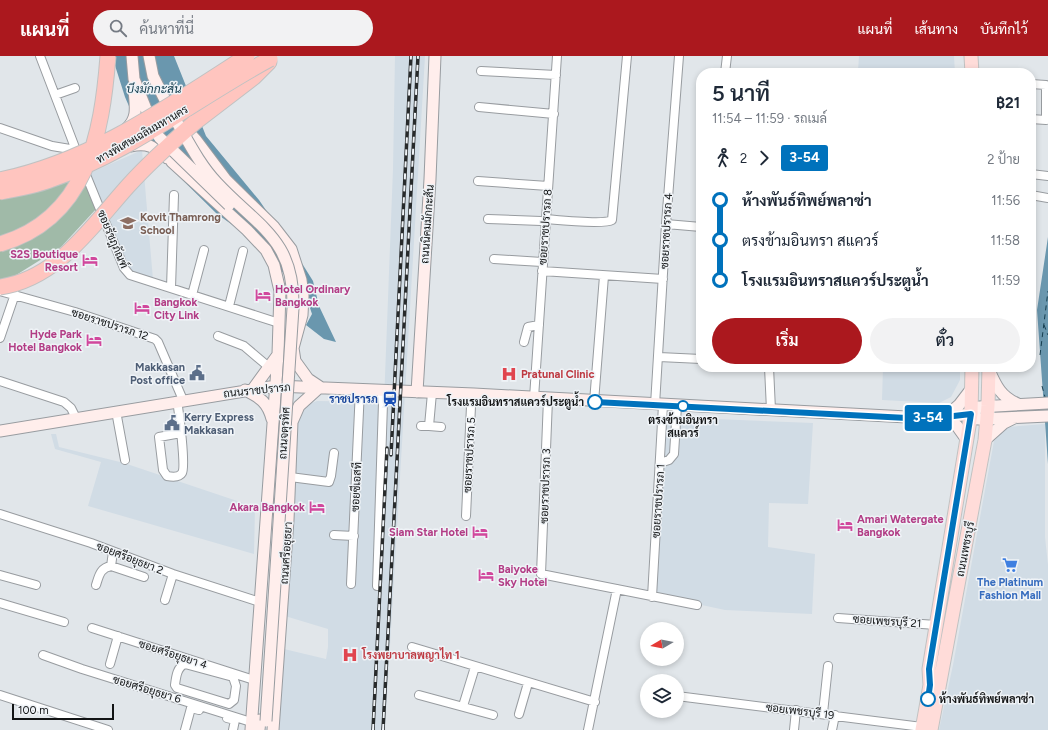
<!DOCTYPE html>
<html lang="th">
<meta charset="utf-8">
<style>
:root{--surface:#fff;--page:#f2f2f3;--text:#1f2937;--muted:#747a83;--accent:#ab181e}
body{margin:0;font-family:Figtree,Sarabun,sans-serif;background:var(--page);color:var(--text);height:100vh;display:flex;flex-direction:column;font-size:15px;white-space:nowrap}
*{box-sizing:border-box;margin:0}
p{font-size:13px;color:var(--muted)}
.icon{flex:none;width:22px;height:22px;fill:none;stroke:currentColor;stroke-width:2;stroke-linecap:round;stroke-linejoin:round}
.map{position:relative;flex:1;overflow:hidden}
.panel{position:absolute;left:696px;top:12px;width:340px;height:304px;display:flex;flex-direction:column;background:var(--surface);border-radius:16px;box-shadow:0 2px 6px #0003}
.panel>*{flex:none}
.badge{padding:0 8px;border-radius:3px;font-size:14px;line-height:26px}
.needle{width:26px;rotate:260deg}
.tools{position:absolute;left:640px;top:566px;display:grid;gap:8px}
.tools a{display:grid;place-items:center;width:44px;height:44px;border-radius:50%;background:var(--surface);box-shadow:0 2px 6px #0003;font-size:20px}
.scale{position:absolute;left:12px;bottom:10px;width:102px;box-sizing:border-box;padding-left:4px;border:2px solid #121415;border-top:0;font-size:11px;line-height:14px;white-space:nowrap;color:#121415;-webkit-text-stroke:3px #eff3f7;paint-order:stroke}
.map>.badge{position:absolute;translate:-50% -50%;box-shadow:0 0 0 2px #fff}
.legs{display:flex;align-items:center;gap:6px;height:44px;padding:0 16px;font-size:13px}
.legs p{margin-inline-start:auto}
.summary{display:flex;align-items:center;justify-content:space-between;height:68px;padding:0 16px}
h1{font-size:22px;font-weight:600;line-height:30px}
.button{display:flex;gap:8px;margin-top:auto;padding:8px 16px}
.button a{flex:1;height:46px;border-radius:24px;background:var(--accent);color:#fff;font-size:16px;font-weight:600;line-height:46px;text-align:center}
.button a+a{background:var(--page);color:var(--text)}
ul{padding:0 16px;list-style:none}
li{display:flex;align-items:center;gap:14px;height:40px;font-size:15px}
li i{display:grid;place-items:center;width:6px;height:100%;margin:0 5px;background:currentColor}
li i::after{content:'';width:10px;height:10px;margin:-5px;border:3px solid;border-radius:50%;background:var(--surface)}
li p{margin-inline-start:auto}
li:first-child i{background:linear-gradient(#0000 50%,currentColor 0)}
li:last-child i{background:linear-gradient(currentColor 50%,#0000 0)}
header{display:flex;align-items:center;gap:24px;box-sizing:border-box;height:56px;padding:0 20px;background:var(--accent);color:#fff}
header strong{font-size:19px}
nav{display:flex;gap:22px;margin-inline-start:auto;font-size:14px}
.search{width:280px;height:36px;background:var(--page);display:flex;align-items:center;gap:10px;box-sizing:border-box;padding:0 14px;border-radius:22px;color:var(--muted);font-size:15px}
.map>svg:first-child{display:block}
</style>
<header>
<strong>แผนที่</strong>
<div class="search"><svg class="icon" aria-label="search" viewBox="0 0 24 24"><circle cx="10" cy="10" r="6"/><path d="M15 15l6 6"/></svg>ค้นหาที่นี่</div>
<nav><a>แผนที่</a><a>เส้นทาง</a><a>บันทึกไว้</a></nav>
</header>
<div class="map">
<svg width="1048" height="674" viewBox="0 0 1048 674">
<rect width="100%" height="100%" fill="#e1e6ea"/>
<path fill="#d1dce5" d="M395,0H425L385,674H279L284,593L326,603L328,591V573L285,560L298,362L309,348L317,345L384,346L393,113Z
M859,0H954L955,17L858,15Z
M142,94L153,224L140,221L128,213L88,118Z
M883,311H960V324L951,341L939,347L882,344Z
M666,361L813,367L808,448L769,447L768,491L815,498L812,558L725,554L655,539Z
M1045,368V481L1048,509V674H939L953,609L994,385L1007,371Z
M51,378H56L59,391L124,407L255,451L254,498L88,450L101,406L55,393Z"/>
<path fill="#a0baa8" d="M82,116L97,152L61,191L13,221L0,224V142Z"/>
<path fill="#6a97ae" d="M112,0H174L206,80L259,144L298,201L313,225L319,250L336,286L324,283L306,269L312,258L307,243L289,224L258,187L217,158L145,87L125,41Z
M1048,181V408L1037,254Z"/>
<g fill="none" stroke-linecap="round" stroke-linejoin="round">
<path stroke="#173f50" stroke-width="1" stroke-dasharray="5 4" stroke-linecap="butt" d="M1044,269L1048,279
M1040,299L1048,235
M1042,330L1045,341"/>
<defs>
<path id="street" d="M40,0L79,102
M481,15L556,19
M725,17L727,0
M1031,28L1046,29V64L1031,63
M55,39L75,32
M479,51L554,58
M0,72L52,90L76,94
M84,114L124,212L130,219L279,267
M1031,118L1048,120
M478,125L548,130
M1031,139L1048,142
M488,163L541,165L546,167
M546,163C558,164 604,169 612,164L627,0
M666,168L701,171
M494,203L542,206
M542,215L663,223
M171,232L174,139
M0,235L75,256L155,283L158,286L183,344
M192,239L204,194
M229,250L243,195
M218,280L244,290L270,312
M0,282L15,238
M524,286L528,271L539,269
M659,301L701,303
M769,311L771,354
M0,325L64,346L71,352L76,362
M534,342L557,0
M548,343L541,518L697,549
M177,345C179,356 186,411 182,417C179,422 172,421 167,420L163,414L159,381L181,377
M594,346L604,220
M655,349L666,168L679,0
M116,355L125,404
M421,370H429L432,337
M429,370L441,371
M660,407L669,404L674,398L677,350
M290,421L329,426L331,420L334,397
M0,458L91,487L173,518L260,546
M466,460L471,350L474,338
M334,479L354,480
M111,510L144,521
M0,519L36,529
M351,528L360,333
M96,529C99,520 100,512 111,510L113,496
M377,530L383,347L381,334
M652,541L663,349
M165,544L173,518
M0,547L64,566
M838,562L936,569
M92,572L254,624
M412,591L595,646
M43,599L82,613L251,666
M110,608L118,580
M185,608L233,621L236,630L234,644L229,648L177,632L175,629C176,621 177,611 185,608Z
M0,639L108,674
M419,639L493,659
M677,640L922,671
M463,650L475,611
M823,657L828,610
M519,658L528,627
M227,662L235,664L233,674
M185,674L191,652L199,654
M588,674L617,533
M794,674L796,654
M832,674L835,659"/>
<path id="secondary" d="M132,0L134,23L152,68
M149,0L153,20L172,58L196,84L226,124L274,171L291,193L301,224L303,240L302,259L293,292L295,305L308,323L320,331
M126,73C139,62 135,49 134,34
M162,87L172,106L247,174L266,194L274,209L280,235L278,298L251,674
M131,90C147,86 155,91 167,102
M989,314C996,330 1001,341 1018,348
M253,333L277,300
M245,334C260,341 268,347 272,363
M417,336L430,123L435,0
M971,358L979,351L1048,347
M971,358L978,363L1048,360
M945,361L959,349L972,332
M945,361L957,370L967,384
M0,375L276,330L474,338L907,361H945L971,358
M985,384L1004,367L1014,362
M259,674L260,664
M273,674L288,464L292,366L299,350L320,331"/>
<path id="primary" d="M971,0L972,17
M922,674L930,629L929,613L971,358L972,311
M931,674L985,384L988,350L989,311"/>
<path id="highway" d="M194,67L254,21L269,6"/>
</defs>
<use href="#street" stroke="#989ca0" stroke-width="10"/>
<use href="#secondary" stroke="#989ca0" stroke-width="13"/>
<use href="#primary" stroke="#c1c2c2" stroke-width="15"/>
<use href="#highway" stroke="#c1c2c2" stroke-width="17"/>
<use href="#street" stroke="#fff" stroke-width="8"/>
<use href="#secondary" stroke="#ffeeec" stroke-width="11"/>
<use href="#primary" stroke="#ffdcd9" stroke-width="13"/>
<use href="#highway" stroke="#ffc5bf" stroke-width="15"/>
<defs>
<path id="rail" d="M391,399L411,0
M373,674L387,392
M383,674L418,0"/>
</defs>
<use href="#rail" stroke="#272a2b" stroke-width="3.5"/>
<use href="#rail" stroke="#eff3f7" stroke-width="2" stroke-dasharray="6" stroke-linecap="butt"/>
<defs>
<path id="secondary-bridge" d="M172,58C186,81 198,107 217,127C258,171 295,183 293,252L266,665
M159,81L229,149"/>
<path id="highway-bridge" d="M0,124C92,105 169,50 247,0
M0,136C17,133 34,130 50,124C130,97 197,42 270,3
M0,188C87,163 102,78 108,0
M0,231C57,223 92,170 128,130C148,108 171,87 194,67"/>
</defs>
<use href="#secondary-bridge" stroke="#989ca0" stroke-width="13" stroke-linecap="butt"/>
<use href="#highway-bridge" stroke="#c1c2c2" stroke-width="17" stroke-linecap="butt"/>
<use href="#secondary-bridge" stroke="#ffeeec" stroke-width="11"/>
<use href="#highway-bridge" stroke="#ffc5bf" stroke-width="15"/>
</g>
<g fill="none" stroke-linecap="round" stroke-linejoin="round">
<defs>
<path id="line-1" d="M595,346L907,362L945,361L971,358L929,613L930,629L928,643"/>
</defs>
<use href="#line-1" stroke="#fff" stroke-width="9"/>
<use href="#line-1" stroke="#0072bc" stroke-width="6"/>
</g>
<defs>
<symbol id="school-bare" viewBox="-9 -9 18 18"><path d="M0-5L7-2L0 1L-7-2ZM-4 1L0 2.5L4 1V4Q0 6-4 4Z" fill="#8d6e63" stroke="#eff3f7" stroke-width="2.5" paint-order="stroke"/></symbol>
<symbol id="hotel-bare" viewBox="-9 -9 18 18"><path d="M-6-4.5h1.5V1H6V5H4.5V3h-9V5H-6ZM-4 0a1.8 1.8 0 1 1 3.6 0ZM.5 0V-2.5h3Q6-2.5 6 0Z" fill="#d1479c" stroke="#eff3f7" stroke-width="2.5" paint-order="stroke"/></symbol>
<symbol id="civic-bare" viewBox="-9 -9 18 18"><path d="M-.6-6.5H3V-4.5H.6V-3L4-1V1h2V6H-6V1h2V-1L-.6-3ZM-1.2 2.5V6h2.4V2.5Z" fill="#5c6f8a" stroke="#eff3f7" stroke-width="2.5" paint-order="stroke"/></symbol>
<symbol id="hospital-bare" viewBox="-9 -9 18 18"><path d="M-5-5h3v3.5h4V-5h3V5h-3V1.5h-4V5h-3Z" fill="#e0444e" stroke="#eff3f7" stroke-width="2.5" paint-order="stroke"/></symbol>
<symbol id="station-bare" viewBox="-9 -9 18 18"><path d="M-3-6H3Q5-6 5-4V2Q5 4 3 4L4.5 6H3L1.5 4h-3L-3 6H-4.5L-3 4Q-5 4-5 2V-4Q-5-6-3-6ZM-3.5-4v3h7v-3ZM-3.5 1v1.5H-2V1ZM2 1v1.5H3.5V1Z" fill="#1a4fb4" stroke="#eff3f7" stroke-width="2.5" paint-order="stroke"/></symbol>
<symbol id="supermarket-bare" viewBox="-9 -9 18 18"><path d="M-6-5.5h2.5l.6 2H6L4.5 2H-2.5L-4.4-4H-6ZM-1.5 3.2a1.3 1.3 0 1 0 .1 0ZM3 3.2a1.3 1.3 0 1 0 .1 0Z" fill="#3f7fe0" stroke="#eff3f7" stroke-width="2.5" paint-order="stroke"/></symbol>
</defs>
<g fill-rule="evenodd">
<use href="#school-bare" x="117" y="156" width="22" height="22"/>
<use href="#hotel-bare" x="79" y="193" width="22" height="22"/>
<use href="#hotel-bare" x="252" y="228" width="22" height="22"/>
<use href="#hotel-bare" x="131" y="241" width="22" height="22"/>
<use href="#hotel-bare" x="83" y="273" width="22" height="22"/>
<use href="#civic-bare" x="186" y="306" width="22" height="22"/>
<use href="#hospital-bare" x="498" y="307" width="22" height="22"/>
<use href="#station-bare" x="379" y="332" width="22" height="22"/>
<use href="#civic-bare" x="161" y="356" width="22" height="22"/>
<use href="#hotel-bare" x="306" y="440" width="22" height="22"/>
<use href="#hotel-bare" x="834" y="458" width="22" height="22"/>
<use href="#hotel-bare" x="469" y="465" width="22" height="22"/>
<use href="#supermarket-bare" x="999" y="498" width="22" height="22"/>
<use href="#hotel-bare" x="475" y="508" width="22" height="22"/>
<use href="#hospital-bare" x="339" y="588" width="22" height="22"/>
</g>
<g fill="#fff" stroke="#0072bc" stroke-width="2">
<circle cx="595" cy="346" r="7"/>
<circle cx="683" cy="350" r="5"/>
<circle cx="928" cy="643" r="7"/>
</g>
<g text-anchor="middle" stroke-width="3" stroke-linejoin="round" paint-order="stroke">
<g font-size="11" fill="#121415" stroke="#eff3f7">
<text transform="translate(142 78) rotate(-30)" y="4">ทางพิเศษเฉลิมมหานคร</text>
<text transform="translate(427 168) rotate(-86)" y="4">ถนนนิคมมักกะสัน</text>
<text transform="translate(545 171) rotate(-86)" y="4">ซอยราชปรารภ 8</text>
<text transform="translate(666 175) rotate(-87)" y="4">ซอยราชปรารภ 4</text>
<text transform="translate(113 183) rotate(67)" y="4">ซอยรัชฎภัณฑ์</text>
<text transform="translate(110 268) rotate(18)" y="4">ซอยราชปรารภ 12</text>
<text transform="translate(257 334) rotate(-6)" y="4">ถนนราชปรารภ</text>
<text transform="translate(284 377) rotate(-86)" y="4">ถนนจตุรทิศ</text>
<text transform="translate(469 399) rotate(-87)" y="4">ซอยราชปรารภ 5</text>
<text transform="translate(545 430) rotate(-88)" y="4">ซอยราชปรารภ 3</text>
<text transform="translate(356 431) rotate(-87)" y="4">ซอยซีเอสที</text>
<text transform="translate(658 445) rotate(-86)" y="4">ซอยราชปรารภ 1</text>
<text transform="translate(965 493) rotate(-79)" y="4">ถนนเพชรบุรี</text>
<text transform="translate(286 497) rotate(-86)" y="4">ถนนศรีอยุธยา</text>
<text transform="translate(130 502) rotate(21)" y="4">ซอยศรีอยุธยา 2</text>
<text transform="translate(887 565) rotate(4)" y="4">ซอยเพชรบุรี 21</text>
<text transform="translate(173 598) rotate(18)" y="4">ซอยศรีอยุธยา 4</text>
<text transform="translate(147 633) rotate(17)" y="4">ซอยศรีอยุธยา 6</text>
<text transform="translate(800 655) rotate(7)" y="4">ซอยเพชรบุรี 19</text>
</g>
<g font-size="11" font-weight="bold" fill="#785e54" stroke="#eff3f7" text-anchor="start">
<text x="140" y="165">Kovit Thamrong<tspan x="140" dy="13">School</tspan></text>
</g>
<g font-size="11" font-weight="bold" fill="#b23c85" stroke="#eff3f7" text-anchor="end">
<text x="78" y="202">S2S Boutique<tspan x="78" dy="13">Resort</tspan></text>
<text x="275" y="237" text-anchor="start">Hotel Ordinary<tspan x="275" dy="13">Bangkok</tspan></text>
<text x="154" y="250" text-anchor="start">Bangkok<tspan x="154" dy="13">City Link</tspan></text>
<text x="82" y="282">Hyde Park<tspan x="82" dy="13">Hotel Bangkok</tspan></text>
<text x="305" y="455">Akara Bangkok</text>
<text x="857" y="467" text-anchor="start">Amari Watergate<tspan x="857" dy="13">Bangkok</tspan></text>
<text x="468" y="480">Siam Star Hotel</text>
<text x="498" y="517" text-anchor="start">Baiyoke<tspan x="498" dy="13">Sky Hotel</tspan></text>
</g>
<g font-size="11" font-weight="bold" fill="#4e5e75" stroke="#eff3f7" text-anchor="end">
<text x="185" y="315">Makkasan<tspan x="185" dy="13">Post office</tspan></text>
<text x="184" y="365" text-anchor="start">Kerry Express<tspan x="184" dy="13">Makkasan</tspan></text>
</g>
<g font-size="11" font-weight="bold" fill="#be3a42" stroke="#eff3f7" text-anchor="start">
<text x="521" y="322">Pratunal Clinic</text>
<text x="362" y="603">โรงพยาบาลพญาไท 1</text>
</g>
<g font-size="11" font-weight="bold" fill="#164399" stroke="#eff3f7" text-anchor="end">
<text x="378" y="347">ราชปรารภ</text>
</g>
<g font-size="11" font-weight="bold" fill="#121415" stroke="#eff3f7" text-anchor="end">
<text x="584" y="350">โรงแรมอินทราสแควร์ประตูน้ำ</text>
<text x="683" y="368" text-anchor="middle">ตรงข้ามอินทรา<tspan x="683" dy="13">สแควร์</tspan></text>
<text x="939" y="647" text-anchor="start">ห้างพันธ์ทิพย์พลาซ่า</text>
</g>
<g font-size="11" font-weight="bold" fill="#366cbe" stroke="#eff3f7">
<text x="1010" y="530">The Platinum<tspan x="1010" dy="13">Fashion Mall</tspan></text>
</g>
<g font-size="12" font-style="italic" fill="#173f50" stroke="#eff3f7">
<text x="154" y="37">บึงมักกะสัน</text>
</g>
</g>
</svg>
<div class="tools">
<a><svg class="needle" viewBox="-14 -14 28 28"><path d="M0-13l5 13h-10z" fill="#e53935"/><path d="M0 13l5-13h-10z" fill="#747a83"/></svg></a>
<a><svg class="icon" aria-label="layers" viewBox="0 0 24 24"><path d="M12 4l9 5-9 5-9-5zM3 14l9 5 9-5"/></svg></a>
</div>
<div class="scale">100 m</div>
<b class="badge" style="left:928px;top:362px;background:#0072bc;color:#fff">3-54</b>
<section class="panel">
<div class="summary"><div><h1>5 นาที</h1><p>11:54 – 11:59 · รถเมล์</p></div><b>฿21</b></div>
<div class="legs"><svg class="icon" aria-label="walk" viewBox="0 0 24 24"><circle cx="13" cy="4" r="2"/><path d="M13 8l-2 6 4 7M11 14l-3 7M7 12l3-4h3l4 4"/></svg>2<svg class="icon" aria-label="forward" viewBox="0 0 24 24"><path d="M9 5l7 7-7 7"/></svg><b class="badge" style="background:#0072bc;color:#fff">3-54</b><p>2 ป้าย</p></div>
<ul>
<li><i style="color:#0072bc"></i><b>ห้างพันธ์ทิพย์พลาซ่า</b><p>11:56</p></li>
<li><i style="color:#0072bc"></i><span>ตรงข้ามอินทรา สแควร์</span><p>11:58</p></li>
<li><i style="color:#0072bc"></i><b>โรงแรมอินทราสแควร์ประตูน้ำ</b><p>11:59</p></li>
</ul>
<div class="button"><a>เริ่ม</a><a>ตั๋ว</a></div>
</section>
</div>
